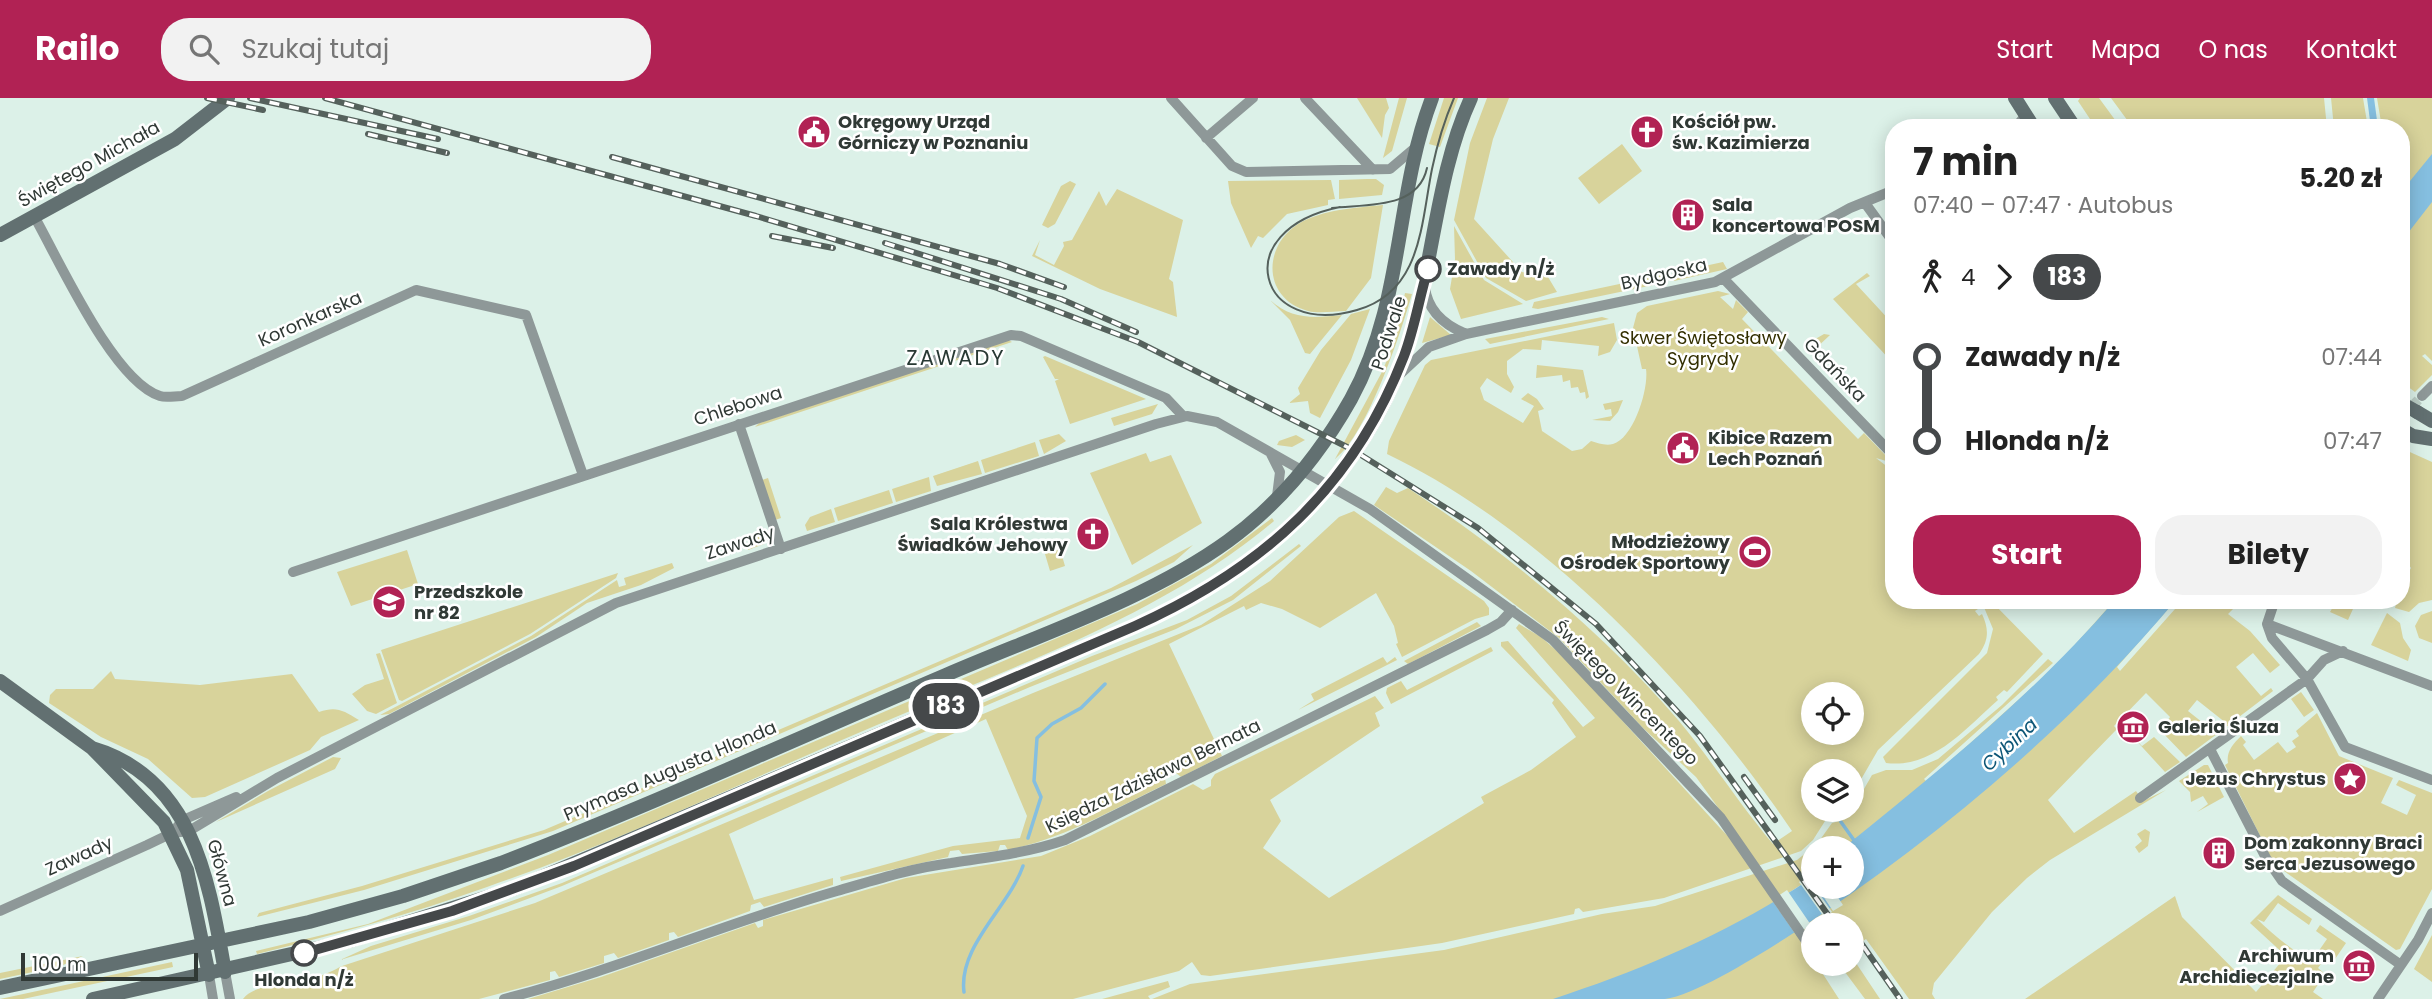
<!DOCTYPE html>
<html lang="pl">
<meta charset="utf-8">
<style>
:root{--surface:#fff;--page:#f2f2f2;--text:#222;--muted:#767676;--accent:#b12254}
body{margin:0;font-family:Poppins,sans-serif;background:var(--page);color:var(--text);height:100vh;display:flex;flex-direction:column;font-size:26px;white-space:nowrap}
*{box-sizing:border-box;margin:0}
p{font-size:23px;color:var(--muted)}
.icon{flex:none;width:38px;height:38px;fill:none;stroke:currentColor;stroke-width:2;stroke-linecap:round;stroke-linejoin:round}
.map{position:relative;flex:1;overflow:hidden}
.details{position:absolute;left:1885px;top:21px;width:525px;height:490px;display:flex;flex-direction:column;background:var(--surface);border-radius:28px;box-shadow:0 4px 18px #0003}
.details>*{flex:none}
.badge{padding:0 14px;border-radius:23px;font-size:24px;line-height:46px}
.tools{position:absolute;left:1801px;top:584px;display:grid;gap:14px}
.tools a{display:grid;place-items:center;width:63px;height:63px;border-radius:50%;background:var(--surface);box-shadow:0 4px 18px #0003;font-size:35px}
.scale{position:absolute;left:21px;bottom:18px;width:177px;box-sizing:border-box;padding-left:7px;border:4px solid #303935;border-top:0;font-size:19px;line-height:24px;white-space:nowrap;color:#303935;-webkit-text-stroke:5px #fff;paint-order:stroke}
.map>.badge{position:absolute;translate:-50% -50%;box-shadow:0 0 0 4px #fff}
.legs{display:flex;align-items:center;gap:10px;height:77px;padding:0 28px;font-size:23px}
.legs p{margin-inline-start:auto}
.head{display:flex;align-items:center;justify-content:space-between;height:119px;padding:0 28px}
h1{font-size:38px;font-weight:700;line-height:52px}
.action{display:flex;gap:14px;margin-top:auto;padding:14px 28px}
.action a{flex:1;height:80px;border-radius:28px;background:var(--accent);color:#fff;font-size:28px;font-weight:700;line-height:80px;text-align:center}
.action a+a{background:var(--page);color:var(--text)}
ul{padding:0 28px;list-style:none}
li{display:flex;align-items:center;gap:24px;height:84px;font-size:26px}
li i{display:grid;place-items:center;width:10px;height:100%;margin:0 9px;background:currentColor}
li i::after{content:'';width:18px;height:18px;margin:-9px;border:5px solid;border-radius:50%;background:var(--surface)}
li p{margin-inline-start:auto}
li:first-child i{background:linear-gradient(#0000 50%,currentColor 0)}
li:last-child i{background:linear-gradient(currentColor 50%,#0000 0)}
header{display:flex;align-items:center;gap:42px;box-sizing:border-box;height:98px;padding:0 35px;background:var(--accent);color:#fff}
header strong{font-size:33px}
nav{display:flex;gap:38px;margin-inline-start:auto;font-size:24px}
.search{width:490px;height:63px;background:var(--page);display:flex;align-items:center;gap:18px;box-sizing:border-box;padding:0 24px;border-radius:28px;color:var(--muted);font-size:26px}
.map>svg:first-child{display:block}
</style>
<header>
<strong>Railo</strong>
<div class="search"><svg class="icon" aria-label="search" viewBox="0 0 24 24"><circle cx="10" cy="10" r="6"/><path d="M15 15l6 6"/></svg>Szukaj tutaj</div>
<nav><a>Start</a><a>Mapa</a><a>O nas</a><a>Kontakt</a></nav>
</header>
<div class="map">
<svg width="2432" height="901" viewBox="0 0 2432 901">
<rect width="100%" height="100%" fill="#dcf1e8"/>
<path fill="#d8d39b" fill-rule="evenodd" d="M1357,0H1386L1389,10L1385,17L1382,40Z
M1399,0H1407L1392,53L1383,60Z
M1444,0H1458L1440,49L1429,46Z
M1487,0H1509L1493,41L1474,121L1522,174L1548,179L1557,194L1526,203L1486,180L1454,122L1470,45Z
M2080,0H2099L2121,30H2096L2078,3Z
M2111,0H2324L2327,30H2133Z
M2331,0H2363L2368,30H2334Z
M2377,0H2432V263L2425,256L2422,258L2432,267V277L2415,294L2403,285L2401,287V271L2404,272L2406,269L2401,266V30H2382Z
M1622,46L1642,73L1599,106L1578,80Z
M1367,81H1376L1384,87L1382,97L1339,101V82Z
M1331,82L1335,101L1328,102V107L1287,116L1263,140L1258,138L1251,150L1231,105L1228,83Z
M1070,83L1076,86L1055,126L1048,130L1042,127L1061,88Z
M1117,91L1183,122L1169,181L1173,184L1177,219L1100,191L1032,158L1040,142L1035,157L1054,167L1064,148L1063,144L1072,142L1099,93L1106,108Z
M1383,107L1371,180L1346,213C1334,213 1320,216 1308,213C1263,201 1262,149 1298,126C1324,111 1354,110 1383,107Z
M1454,128L1484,182L1523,206L1461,221L1450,191L1455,161Z
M1723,164L1727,171L1674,183L1672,175Z
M1867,175L1870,178L1856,186L1893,226V265L1833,201Z
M1667,176L1668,184L1538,211L1532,210L1534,204Z
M1718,193L1730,196L1720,199L1733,211L1736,202L1748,214L1742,221L1858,341L1864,335L1893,365L1876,360L1893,373L1894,502H1974L1978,511L1975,513L1979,518L1982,516C1989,531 1989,542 1979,556L1878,652L1852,697V674H1813V712H1832L1813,742L1801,753L1664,800L1583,814L1579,810L1575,811L1574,816L1442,845L1210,878L1201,877L1192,864L1179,873L1073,901H528L601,879L755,825L758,830L763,828V822L906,780L1041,758L1090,738L1193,686L1203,692L1211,688V682L1215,676L1375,598L1384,610L1375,615L1380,628L1270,702L1281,723L1263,750L1329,800L1484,705L1481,699L1531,672L1576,639L1552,605L1554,602L1501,548V544L1508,543L1583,629L1595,620L1516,530L1519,526L1541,539L1566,561L1721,731L1733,743L1740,740L1696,679L1643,630L1559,540L1471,473L1374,407L1386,389L1397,395L1408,390C1508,456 1601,532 1679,623C1712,663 1740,707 1773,746L1792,733C1696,591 1543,430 1387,356L1389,343L1425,267L1431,262L1614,225L1617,242L1610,254L1598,258L1599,248L1542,242L1541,252L1523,251L1507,263V276L1514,289L1511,295L1487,280L1480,290L1484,302L1523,325L1534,308L1521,301L1528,295L1537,301L1544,311L1538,313L1542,333L1572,353L1582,351L1591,343C1598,345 1605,348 1613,346C1634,340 1649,290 1646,271H1642L1633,230L1637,215L1647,208ZM1813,597H1852V635H1813Z
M1405,195L1412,196C1400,237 1368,335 1335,361L1383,272L1396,238Z
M1270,202C1292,222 1314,220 1342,217L1310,256L1305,255L1290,222Z
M1370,211L1351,262L1320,320L1310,315L1308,303L1289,305L1300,296L1298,290L1321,252L1351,216Z
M1430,219L1451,237L1422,245Z
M1602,219L1609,221L1490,246L1485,241Z
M1824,236L1830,237L1812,254L1805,247Z
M1008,242L1012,244L755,329L759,325Z
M1045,258L1146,301L1070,326L1055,283L1059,281H1055L1043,259Z
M1537,267L1583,272L1589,299L1586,301L1585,294L1580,295L1578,289L1571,290L1570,282L1563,284L1562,277L1536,280Z
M1623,302L1618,314L1610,323L1592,322L1612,318L1611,311L1605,312L1603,306Z
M1158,306L1152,316L1114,328L1111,320Z
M1059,336L1066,343L1044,356L1039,342Z
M1296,337L1305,342L1292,349L1277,347L1279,343Z
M1035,344L1039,358L985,375L981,362Z
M2401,350L2432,364V502L2419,505L2409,514L2395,510L2396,506L2393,504L2401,502V487L2411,470L2402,457L2405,452L2401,450Z
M1146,355L1150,364L1171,357L1202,425L1132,467L1090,375Z
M978,363L982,376L937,388L933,378Z
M929,379L931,393L896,404L892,391Z
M768,380L781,420L775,422L762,382Z
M889,392L893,405L838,423L834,410Z
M831,411L835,424L807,433L805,427L810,419Z
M1354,413L1484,503L1489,510V517L1475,521L1402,559L1396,546L1398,545L1394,528L1376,495L1320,530L1282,511L1261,505L1246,512L1244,508L1169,546L1222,658L1181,679L1176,675L1165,680L1166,686C1114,711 1065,740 1008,752L1005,747H1000L998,753L962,756L959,752L950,753L948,759L841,783L840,779L953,748L1020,740L1027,718L986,621L729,736L754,802L833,780V787L764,809L760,804L751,807L750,813L678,839L674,834L669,835V842L618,860L614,855L604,858V865L559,879L555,873L550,874V882L479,901H243C254,885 298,884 316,879C325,877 334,872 342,868L535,805L1033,595L1201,527L1270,483L1339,419Z
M1272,420L1274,423C1162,517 1017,567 884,624C752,680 622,742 487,789C412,816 334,837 257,856L256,853L368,826L548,757L1137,506L1211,466Z
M769,432L764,446L748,452V441Z
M1299,446L1301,448L1233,502L1176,531L1030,589L562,788L471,822L340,862L371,848L469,818L562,785L1092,558L1187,522L1231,498Z
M1193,447L1174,464L1136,483L553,733L364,792L257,819L259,815L362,788L544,732L1111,490Z
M1060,451L1065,468L1050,473L1045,456Z
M407,452L418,486L351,508L337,474Z
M672,465L674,470L641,487L587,505L536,539L389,616L380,617L531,538L617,482L619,489L626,487L624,480Z
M618,475L616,480L530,536L402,603L399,602L381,552Z
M1981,502H1990L2043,556L2007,594L2004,592L1996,599L1998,602C1966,630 1933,671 1886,665L1883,659L1987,555L1993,531Z
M2115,502H2154L1852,751H1813V779L1626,901H1152L1190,886L1444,852L1602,816L1655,808L1797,762L1817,746L1832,725L1843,722V717L1852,712L1872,677L1886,672H1912L1938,661L2002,607L2048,561L2053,565L1924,681L1927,684L2056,568Z
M2176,502L2117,569L2120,573L2183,502H2226L2233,511L2228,516L2250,533L2280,567L2270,575L2253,555L2236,569L2261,598L2271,590L2273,593L2222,632L2220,630L2226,625L2197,602L2188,613L2217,636L2186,659L2161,633L2170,619L2146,595L2114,628L2117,631L2048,702L2074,735L2136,693L2143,703L2166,692L2050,762L2027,780L1992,814L1934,885L1932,896L1935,901H1909L1866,841L1852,851V828H1813V866H1830L1821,873L1839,901H1644L1852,789Z
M2351,502H2357L2348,522L2330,514L2334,507Z
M2432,513V545L2419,540L2415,528L2421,517Z
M2387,515L2400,525L2403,540L2411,552L2408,563L2371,547Z
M1477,524L1481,528L1408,566L1404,563Z
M1491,549L1493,553L1391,606L1386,595L1387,590L1401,583L1407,592Z
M380,555L397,605L376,616L367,613L352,596L365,587L384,581L376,556Z
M1383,559L1387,565L1395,559L1397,562L1298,612L1314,602L1311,596Z
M111,573L115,581L200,587L292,576L319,614C336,608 343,612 359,622L321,639L310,652L205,699L192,700L148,661L101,639L49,605L50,597L56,591H93Z
M2301,594L2314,612L2304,619L2291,601Z
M2317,615L2339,658L2393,680L2381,705L2407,717L2416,697L2396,687L2399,682L2432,695V791L2400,851L2396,852L2274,766L2225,667L2228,665C2226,654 2233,646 2241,638L2246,644L2243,647L2254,662L2278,644L2287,655L2296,649L2292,643L2299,638L2296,633Z
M2133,639L2142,648L2154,639L2180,664L2165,674Z
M333,659L341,660L335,671L216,724L268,693Z
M2204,667H2208L2224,699L2197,714L2208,706L2203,698L2191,704L2190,694L2179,683Z
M2145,731L2150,734L2148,748L2139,755L2135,749L2142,743L2137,736Z
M2278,797L2312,821L2309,827L2278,805L2264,824L2257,821C2272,836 2291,851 2311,864L2327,841L2316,833L2320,827L2346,845L2333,864L2326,859L2318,870L2325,876L2313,894L2323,901H2025L2175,798L2182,819L2256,894L2286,858L2250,825Z
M2432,837V884L2414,871Z
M83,858L61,868L0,881V875Z
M1852,859L1880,901H1865L1839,866H1852Z
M172,864L173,869L23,901H0Z
M1168,883L1170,889L1148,898L1150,901H1102Z"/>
<path fill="#85bfe0" d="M2367,0H2374L2378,30H2371Z
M2432,56V104L2401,144V94Z
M2115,502H2176C2066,633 1935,742 1792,836C1764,854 1696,897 1665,901C1629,901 1589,901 1553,901C1645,871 1733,833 1813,779V789H1852V751H1842C1942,670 2032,598 2115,502Z"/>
<path fill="#dcf1e8" d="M1807,778L1832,814L1824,819L1799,784Z
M1817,789H1831L1843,807L1833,813Z
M1787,792L1811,827L1796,837L1772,802Z"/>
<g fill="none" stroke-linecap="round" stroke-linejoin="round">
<path stroke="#85bfe0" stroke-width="3.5" d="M1841,724L1856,745
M1028,740L1041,699L1034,683L1037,640L1052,626L1081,610L1105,586
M964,894C958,848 1009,809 1023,768"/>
<path stroke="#baccc4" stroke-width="10" stroke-dasharray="10 5" stroke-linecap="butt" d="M2401,320L2422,298"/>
<path stroke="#8e9898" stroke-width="10" d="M1171,0L1232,68L1246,74L1390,71L1416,49
M1305,0L1373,72
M2015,30L2026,17
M1206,40L1253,0
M1865,105L1894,145
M34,118C59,162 113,283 160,298C166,300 175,298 182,298L416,192L526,217L583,377
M1723,180L1894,358
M1425,188C1427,213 1444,227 1466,236
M1398,278L1429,249L1466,236L1715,184L1850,110L1894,92
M2422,298L2432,288
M739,326L781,451
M1270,354L1280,374L1277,398
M293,474L1011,237L1021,238L1166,300L1183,318
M2267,526L2272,540L2307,581L2345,649L2432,682
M2267,526L2432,588
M2267,526L2275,502
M2211,653L2266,760L2282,783L2401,867
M2140,700L2307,581L2324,562L2343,553
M172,735L189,733L277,680L616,505L1156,326L1187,318L1217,324L1370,411L1553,542L1721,720L1813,853
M0,813L147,747L172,735L183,722L236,699
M1822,866L1825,870
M225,874L230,901
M209,877L213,901
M504,901C617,872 725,825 837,793C875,782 912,770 951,765C990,759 1027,755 1065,742L1487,532L1501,524L1512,512
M2378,901L2418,842L2432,815"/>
<path stroke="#627071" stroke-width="14" d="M2015,0L2034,30
M2055,0L2075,30
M0,137L175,41L228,0
M2417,314L2432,323
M2401,331L2413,338L2432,341
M0,583L92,650L164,724L187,772L209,877
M92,650C194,680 209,784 225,874
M0,890L309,824L403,798L501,765C651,707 798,640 946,577C1036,538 1148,501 1228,443C1279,406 1320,356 1351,301C1405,202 1394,100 1432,0
M93,901L349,843L516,790L1135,528C1275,465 1381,364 1418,211C1435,141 1441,65 1471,0"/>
<path stroke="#55615c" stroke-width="2" d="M1340,109C1226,132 1258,241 1357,212C1422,194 1421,125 1432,71C1437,47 1444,23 1454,0
M1332,110C1365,106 1418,112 1427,70"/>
<defs>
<path id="rail" d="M207,0L263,12
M250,0L438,41
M325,0L756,118L997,190L1138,244L1353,352L1478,430L1596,526L1700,638L1836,828
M368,36L447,55
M612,59L1000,166L1064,189
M772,138L833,150
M885,145L1061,201L1136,234
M1744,679L1775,722
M1852,832L1900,901"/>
</defs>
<use href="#rail" stroke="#55615c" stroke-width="6"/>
<use href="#rail" stroke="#fff" stroke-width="3.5" stroke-dasharray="10" stroke-linecap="butt"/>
<path stroke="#627071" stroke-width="14" d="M2401,305L2417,314"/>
</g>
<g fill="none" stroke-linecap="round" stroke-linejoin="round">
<defs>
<path id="line-1" d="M304,855L452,813L574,768L1135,528C1262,471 1353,390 1404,258C1415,229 1419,200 1428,171"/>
</defs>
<use href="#line-1" stroke="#fff" stroke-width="16"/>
<use href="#line-1" stroke="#45484a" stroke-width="10"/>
</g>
<defs>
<symbol id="civic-disc" viewBox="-11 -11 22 22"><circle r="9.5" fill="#b12254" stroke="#fff"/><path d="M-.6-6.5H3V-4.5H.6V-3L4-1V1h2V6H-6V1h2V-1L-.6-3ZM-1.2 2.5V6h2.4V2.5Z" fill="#fff"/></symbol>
<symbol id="church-disc" viewBox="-11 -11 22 22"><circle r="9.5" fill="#b12254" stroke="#fff"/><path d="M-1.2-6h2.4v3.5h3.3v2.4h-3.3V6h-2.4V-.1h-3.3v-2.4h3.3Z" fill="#fff"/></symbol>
<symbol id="building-disc" viewBox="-11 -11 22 22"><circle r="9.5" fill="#b12254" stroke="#fff"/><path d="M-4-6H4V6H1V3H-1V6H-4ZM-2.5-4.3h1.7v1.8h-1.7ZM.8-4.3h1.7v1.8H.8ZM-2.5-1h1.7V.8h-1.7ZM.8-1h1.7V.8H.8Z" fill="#fff"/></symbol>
<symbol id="stadium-disc" viewBox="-11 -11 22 22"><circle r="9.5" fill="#b12254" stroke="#fff"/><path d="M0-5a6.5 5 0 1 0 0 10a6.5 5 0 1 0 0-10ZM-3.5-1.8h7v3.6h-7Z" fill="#fff"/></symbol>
<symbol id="school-disc" viewBox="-11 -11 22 22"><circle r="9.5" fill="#b12254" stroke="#fff"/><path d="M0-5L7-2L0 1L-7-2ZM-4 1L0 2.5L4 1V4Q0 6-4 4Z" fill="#fff"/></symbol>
<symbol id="museum-disc" viewBox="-11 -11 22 22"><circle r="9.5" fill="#b12254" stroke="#fff"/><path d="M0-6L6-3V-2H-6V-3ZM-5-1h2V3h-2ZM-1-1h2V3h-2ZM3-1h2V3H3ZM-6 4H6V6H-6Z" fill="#fff"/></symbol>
<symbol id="sight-disc" viewBox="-11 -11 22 22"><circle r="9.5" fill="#b12254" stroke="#fff"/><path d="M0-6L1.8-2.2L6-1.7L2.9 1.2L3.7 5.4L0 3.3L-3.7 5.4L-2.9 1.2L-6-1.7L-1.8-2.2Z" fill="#fff"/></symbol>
</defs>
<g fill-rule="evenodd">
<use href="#civic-disc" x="795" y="15" width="38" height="38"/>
<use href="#church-disc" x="1628" y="15" width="38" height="38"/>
<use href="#building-disc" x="1669" y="98" width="38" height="38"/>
<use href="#civic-disc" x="1664" y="331" width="38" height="38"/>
<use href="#church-disc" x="1074" y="417" width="38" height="38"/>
<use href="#stadium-disc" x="1736" y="435" width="38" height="38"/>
<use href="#school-disc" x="370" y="485" width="38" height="38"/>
<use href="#museum-disc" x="2114" y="610" width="38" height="38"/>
<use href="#sight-disc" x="2331" y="662" width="38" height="38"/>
<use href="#building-disc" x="2200" y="736" width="38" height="38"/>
<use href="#museum-disc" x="2340" y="849" width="38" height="38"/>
</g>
<g fill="#fff" stroke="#45484a" stroke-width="3.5">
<circle cx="1428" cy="171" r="12"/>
<circle cx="304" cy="855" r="12"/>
</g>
<g text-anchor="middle" stroke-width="5" stroke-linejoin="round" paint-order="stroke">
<g font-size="18" font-weight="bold" fill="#303935" stroke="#fff" text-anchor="start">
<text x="838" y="30">Okręgowy Urząd<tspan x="838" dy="21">Górniczy w Poznaniu</tspan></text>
<text x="1672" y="30">Kościół pw.<tspan x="1672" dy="21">św. Kazimierza</tspan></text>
<text x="1712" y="113">Sala<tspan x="1712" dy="21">koncertowa POSM</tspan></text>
<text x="1708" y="346">Kibice Razem<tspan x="1708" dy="21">Lech Poznań</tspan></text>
<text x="1068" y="432" text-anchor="end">Sala Królestwa<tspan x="1068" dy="21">Świadków Jehowy</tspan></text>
<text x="1730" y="450" text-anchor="end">Młodzieżowy<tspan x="1730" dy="21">Ośrodek Sportowy</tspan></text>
<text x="414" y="500">Przedszkole<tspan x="414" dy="21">nr 82</tspan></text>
<text x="2158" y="635">Galeria Śluza</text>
<text x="2326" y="687" text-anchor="end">Jezus Chrystus</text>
<text x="2244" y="751">Dom zakonny Braci<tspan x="2244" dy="21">Serca Jezusowego</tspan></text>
<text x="2334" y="864" text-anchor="end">Archiwum<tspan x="2334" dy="21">Archidiecezjalne</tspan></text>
</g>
<g font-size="18" fill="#303935" stroke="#fff">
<text transform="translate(89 66) rotate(-29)" y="6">Świętego Michała</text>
<text transform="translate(1664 176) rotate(-13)" y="6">Bydgoska</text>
<text transform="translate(310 221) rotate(-24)" y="6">Koronkarska</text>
<text transform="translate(1389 235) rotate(-72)" y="6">Podwale</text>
<text transform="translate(1835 272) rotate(46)" y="6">Gdańska</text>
<text transform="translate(738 308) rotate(-18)" y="6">Chlebowa</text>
<text transform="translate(740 445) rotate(-18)" y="6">Zawady</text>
<text transform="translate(1626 595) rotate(45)" y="6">Świętego Wincentego</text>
<text transform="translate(670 673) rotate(-23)" y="6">Prymasa Augusta Hlonda</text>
<text transform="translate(1153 678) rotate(-26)" y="6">Księdza Zdzisława Bernata</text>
<text transform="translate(79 758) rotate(-24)" y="6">Zawady</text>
<text transform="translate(222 775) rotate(75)" y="6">Główna</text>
</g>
<g font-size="18" font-weight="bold" fill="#303935" stroke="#fff" text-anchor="start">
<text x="1447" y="177">Zawady n/ż</text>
<text x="304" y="888" text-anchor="middle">Hlonda n/ż</text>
</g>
<g font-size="18" fill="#332f00" stroke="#fff">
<text x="1703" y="246">Skwer Świętosławy<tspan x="1703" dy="21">Sygrydy</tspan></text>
</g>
<g font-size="19" font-style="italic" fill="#0d5677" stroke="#fff">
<text transform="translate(2009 646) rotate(-43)" y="7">Cybina</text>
</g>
<g font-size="21" letter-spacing="2" fill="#283933" stroke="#fff">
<text x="956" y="267">ZAWADY</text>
</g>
</g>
</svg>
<div class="tools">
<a><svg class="icon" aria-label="locate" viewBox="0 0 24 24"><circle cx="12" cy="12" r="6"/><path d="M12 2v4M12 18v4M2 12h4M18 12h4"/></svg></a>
<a><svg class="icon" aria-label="layers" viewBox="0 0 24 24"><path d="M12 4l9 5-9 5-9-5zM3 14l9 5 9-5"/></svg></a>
<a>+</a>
<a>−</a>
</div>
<div class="scale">100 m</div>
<b class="badge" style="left:946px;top:608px;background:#45484a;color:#fff">183</b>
<section class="details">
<div class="head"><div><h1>7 min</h1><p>07:40 – 07:47 · Autobus</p></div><b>5.20 zł</b></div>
<div class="legs"><svg class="icon" aria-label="walk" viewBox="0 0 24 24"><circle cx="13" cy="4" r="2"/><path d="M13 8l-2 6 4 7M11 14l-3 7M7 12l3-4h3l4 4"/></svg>4<svg class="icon" aria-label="forward" viewBox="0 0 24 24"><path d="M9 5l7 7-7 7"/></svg><b class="badge" style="background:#45484a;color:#fff">183</b></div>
<ul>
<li><i style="color:#45484a"></i><b>Zawady n/ż</b><p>07:44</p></li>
<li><i style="color:#45484a"></i><b>Hlonda n/ż</b><p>07:47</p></li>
</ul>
<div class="action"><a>Start</a><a>Bilety</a></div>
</section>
</div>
